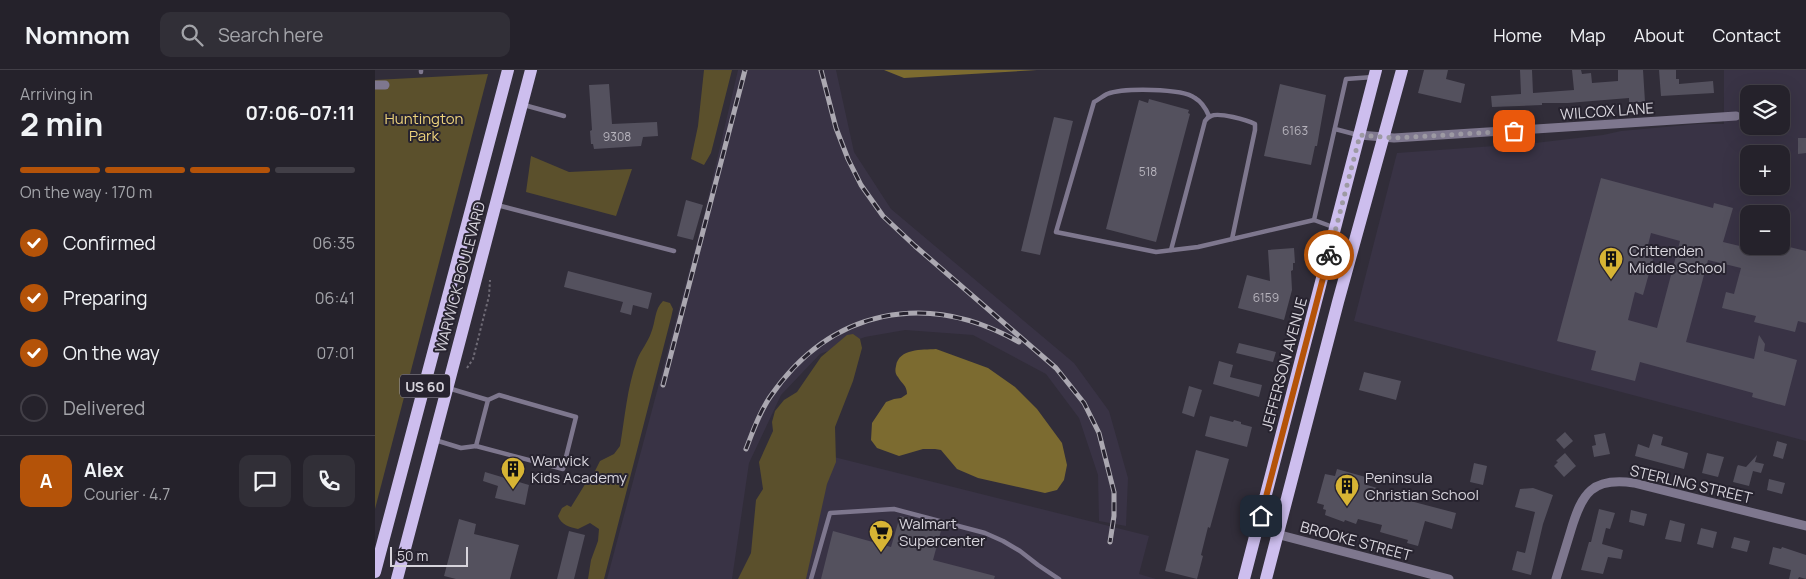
<!DOCTYPE html>
<meta charset="utf-8">
<style>
body{margin:0;font-family:Manrope,sans-serif;background:#312f37;color:#f1f3f6;height:100vh;display:flex;flex-direction:column;font-size:19px;white-space:nowrap}
*{box-sizing:border-box;margin:0}
p{font-size:16px;color:#a3a4a9}
.icon{flex:none;width:28px;height:28px;fill:none;stroke:currentColor;stroke-width:2;stroke-linecap:round;stroke-linejoin:round}
.map{position:relative;flex:1;overflow:hidden}
.panel{display:flex;flex-direction:column;background:#25222b;width:375px}
.panel>*{flex:none}
.tools{position:absolute;left:1365px;top:15px;display:grid;gap:10px}
.tools a{display:grid;place-items:center;width:50px;height:50px;border-radius:10px;background:#25222b;box-shadow:0 5px 20px #0002,0 0 0 1px #423f47;font-size:25px}
.scale{position:absolute;left:15px;bottom:12px;width:78px;box-sizing:border-box;padding-left:5px;border:2px solid #d7d4dc;border-top:0;font-size:14px;line-height:18px;white-space:nowrap;color:#d7d4dc;-webkit-text-stroke:4px #27232f;paint-order:stroke}
.pin{position:absolute;display:grid;place-items:center;width:42px;height:42px;color:#fff;margin:-21px;border-radius:10px;box-shadow:0 2px 8px #0006}
.courier{position:absolute;display:grid;place-items:center;width:50px;height:50px;margin:-25px;border:4px solid #b45309;border-radius:50%;background:#fff;color:#222;box-shadow:0 1px 6px #0007}
.summary em{font-style:normal;font-weight:700}
.summary div{display:flex;flex-direction:column-reverse}
.summary{display:flex;align-items:center;justify-content:space-between;height:85px;padding:0 20px}
h1{font-size:32px;font-weight:700;line-height:38px}
.bar{display:grid;grid-template-columns:repeat(4,1fr);gap:8px 5px;align-content:center;height:60px;padding:0 20px}
.bar i{height:6px;border-radius:4px;background:#423f47}
.bar .active{background:#b45309}
.bar p{grid-column:span 4}
.line{display:flex;align-items:center;gap:12px;padding:0 20px;border-top:1px solid #423f47}
.line div{flex:1}
.round{display:grid;place-items:center;flex:none;width:52px;height:52px;border-radius:10px;background:#312f37}
ol{padding:0 20px;list-style:none}
li{display:flex;align-items:center;gap:15px;height:55px}
li p{margin-inline-start:auto}
li .icon{padding:5px;border-radius:50%;background:#b45309;color:#fff;stroke-width:4}
li:last-child{color:#a3a4a9}
li i{width:28px;height:28px;border:2px solid #423f47;border-radius:50%}
header{display:flex;align-items:center;gap:30px;box-sizing:border-box;height:70px;padding:0 25px;background:#25222b;border-bottom:1px solid #423f47}
header strong{font-size:24px}
nav{display:flex;gap:28px;margin-inline-start:auto;font-size:18px}
.search{width:350px;height:45px;background:#312f37;display:flex;align-items:center;gap:12px;box-sizing:border-box;padding:0 18px;border-radius:10px;color:#a3a4a9;font-size:19px}
main{display:flex;flex:1;min-height:0}
.map>svg:first-child{display:block}
.built{fill:#393345;fill-rule:evenodd}
.green{fill:#5b502c}
.water{fill:#7c6b30}
.building{fill:#54515e;fill-rule:evenodd}
.lines{fill:none;stroke-linecap:round;stroke-linejoin:round}
.path{stroke:#6f6b76;stroke-width:2;stroke-dasharray:2.5 2.5;stroke-linecap:butt}
.service{stroke:#7e778e;stroke-width:4.5}
.minor{stroke:#7e778e;stroke-width:9}
.primary{stroke:#cdbeee;stroke-width:12}
.rail-casing{stroke:#aba8b1;stroke-width:5}
.rail{stroke:#27232f;stroke-width:3;stroke-dasharray:9;stroke-linecap:butt}
.done{stroke:#9d9aa3;stroke-width:5;stroke-dasharray:0 9}
.route{stroke:#b45309;stroke-width:6}
.labels{text-anchor:middle;dominant-baseline:central;stroke-width:4;stroke-linejoin:round;paint-order:stroke}
.number-label{font-size:12px;fill:#b6b3bc}
.shield{fill:#27232f;stroke:#a29fa8;stroke-width:1}
.shield-label{font-size:14px;font-weight:bold;fill:#d7d4dc}
.street-label{font-size:15px;fill:#d7d4dc;stroke:#27232f}
.park-label{font-size:15px;fill:#edd27b;stroke:#27232f}
.poi-label{font-size:15px;fill:#d7d4dc;stroke:#27232f;text-anchor:start}
</style>
<header>
<strong>Nomnom</strong>
<div class="search"><svg class="icon" aria-label="search" viewBox="0 0 24 24"><circle cx="10" cy="10" r="6"/><path d="M15 15l6 6"/></svg>Search here</div>
<nav><a>Home</a><a>Map</a><a>About</a><a>Contact</a></nav>
</header>
<main>
<section class="panel">
<div class="summary"><div><h1>2 min</h1><p>Arriving in</p></div><em>07:06–07:11</em></div>
<div class="bar"><i class="active"></i><i class="active"></i><i class="active"></i><i></i><p>On the way · 170 m</p></div>
<ol>
<li><svg class="icon" aria-label="check" viewBox="0 0 24 24"><path d="M5 12l5 5 9-10"/></svg>Confirmed<p>06:35</p></li>
<li><svg class="icon" aria-label="check" viewBox="0 0 24 24"><path d="M5 12l5 5 9-10"/></svg>Preparing<p>06:41</p></li>
<li><svg class="icon" aria-label="check" viewBox="0 0 24 24"><path d="M5 12l5 5 9-10"/></svg>On the way<p>07:01</p></li>
<li><i></i>Delivered</li>
</ol>
<div class="line" style="height:90px"><b class="round" style="background:#b45309;color:#fff">A</b><div><b>Alex</b><p>Courier · 4.7</p></div><a class="round"><svg class="icon" aria-label="chat" viewBox="0 0 24 24"><path d="M4 5h16v11H9l-5 4z"/></svg></a><a class="round"><svg class="icon" aria-label="phone" viewBox="0 0 24 24"><path d="M5 4h4l2 5-3 2q2 4 5 5l2-3 5 2v4C11 20 4 13 5 4z"/></svg></a></div>
</section>
<div class="map">
<svg width="1431" height="509" viewBox="0 0 1431 509">
<rect width="100%" height="100%" fill="#312d39"/>
<!-- built -->
<g class="built">
<polygon points="363,0 461,0 479,82 516,139 699,293 734,341 753,408 751,456 724,451 723,405 704,348 671,304 598,265 530,260 490,267 445,284 406,325 374,393 357,509 232,509 330,141"/>
<path d="M1349,0h82v371l-452,-120 43,-168 138,-10 68,-8 18,-4 77,-7h26zM1374,24h32v32h-32zM1374,84h32v32h-32zM1374,144h32v32h-32z"/>
<polygon points="459,387 774,466 764,504 781,509 426,509"/>
</g>
<!-- green -->
<g class="green">
<polygon points="329,0 357,0 336,83 329,95 316,89 323,56"/>
<polygon points="113,4 0,439 0,10"/>
<polygon points="156,86 194,102 257,99 241,146 151,122"/>
<path d="M288,231l7,2 3,6 -2,9 -67,261h-16l3,-19 7,-19 1,-12 -9,-6 -12,6c-8,-2 -17,-4 -20,-13l4,-8 5,-3 4,2 16,-26 5,-4 8,-16 14,-7 6,-8c5,-29 7,-58 17,-86 4,-10 11,-18 14,-27 5,-12 3,-23 12,-32z"/>
<polygon points="478,264 485,269 487,278 478,311 460,357 461,392 452,414 431,509 363,509 376,483 381,430 388,419 384,392 398,361 397,352 400,341 409,330 422,322 446,287 472,265"/>
</g>
<!-- water -->
<g class="water">
<polygon points="509,0 662,0 529,8"/>
<path d="M561,279l52,19 27,19 22,22 25,34 5,22 -3,15 -7,10 -12,3 -67,-15 -21,-9 -16,-19 -6,-1h-12l-24,7 -22,-8 -6,-8 1,-17 14,-21 8,-3 7,-1 6,-4c0,-9 -6,-11 -9,-17 -3,-3 -3,-7 -2,-11 3,-18 26,-16 40,-17z"/>
</g>
<!-- building -->
<g class="building">
<polygon points="1049,0 1073,0 1071,9 1090,14 1086,33 1043,23"/>
<polygon points="1145,0 1157,0 1158,23 1199,20 1197,0 1206,0 1207,4 1216,3 1217,13 1243,11 1243,0 1268,0 1270,32 1254,32 1254,28 1193,33 1167,33 1167,35 1117,37 1116,26 1146,24"/>
<polygon points="1284,0 1301,0 1301,9 1304,9 1304,14 1338,11 1339,23 1286,26"/>
<polygon points="234,14 237,54 282,52 283,66 268,67 266,76 219,79 218,74 216,74 215,61 217,60 214,15"/>
<polygon points="905,14 951,25 942,76 940,76 936,95 889,86"/>
<polygon points="774,29 814,40 813,43 815,44 781,172 731,159 764,30 773,33"/>
<polygon points="679,47 698,51 665,185 646,181"/>
<polygon points="1423,68 1431,68 1431,83 1423,84"/>
<path d="M1226,108l112,30 1,-5 19,5 -10,34 21,5 37,-1v-1l25,6v72l-8,-2 -3,11 -41,-10 2,-6 -34,-8 4,-16 8,2 7,-26 -33,-8 -22,82 68,17 5,-24 6,9 -1,7 33,9 -12,46 -33,-9 1,-4 -113,-31 -5,19 -44,-11 5,-19 -39,-10zM1276,163l29,8 -23,87 -29,-8 7,-28 8,3 10,-36 -8,-2z"/>
<polygon points="311,130 328,135 318,170 302,166"/>
<polygon points="919,178 920,193 918,193 918,200 916,201 917,220 909,250 863,238 872,205 895,211 893,180"/>
<polygon points="193,201 277,223 273,239 258,235 256,245 245,242 248,232 189,217"/>
<polygon points="864,273 901,282 898,292 861,283"/>
<polygon points="844,291 858,295 855,307 887,315 884,327 838,314"/>
<polygon points="989,302 1026,311 1021,330 984,320"/>
<polygon points="814,316 827,320 819,347 807,343"/>
<polygon points="835,346 858,352 859,350 866,352 866,354 877,357 872,377 830,366"/>
<polygon points="1190,362 1198,371 1189,379 1181,370"/>
<polygon points="1230,363 1235,384 1219,387 1217,376 1221,375 1219,365"/>
<polygon points="1278,364 1288,367 1286,375 1313,383 1309,399 1260,386 1263,374 1274,378"/>
<polygon points="1402,371 1412,374 1408,389 1398,386"/>
<polygon points="821,380 854,389 835,458 833,457 826,485 828,486 822,509 790,501"/>
<polygon points="1190,383 1201,396 1189,407 1179,396 1183,392 1181,391"/>
<polygon points="1332,383 1349,387 1343,407 1327,403"/>
<polygon points="1382,385 1380,392 1389,394 1386,403 1378,401 1374,416 1358,412 1362,397 1363,395 1371,397"/>
<polygon points="1099,393 1112,396 1108,415 1095,412"/>
<polygon points="962,399 994,408 992,415 1002,418 1001,422 1081,443 1077,459 1050,451 1043,476 1032,473 1033,470 1005,462 1007,455 983,449 981,454 970,450 969,452 950,445 951,440 948,439 949,435 942,433 950,404 960,406"/>
<polygon points="110,402 154,415 150,435 120,428 123,416 108,411"/>
<polygon points="1394,409 1410,413 1407,424 1392,420"/>
<polygon points="1158,418 1178,425 1168,454 1156,505 1137,500 1142,481 1150,483 1160,442 1140,437 1145,419"/>
<polygon points="1224,439 1240,443 1235,459 1231,458 1227,474 1248,480 1246,489 1233,487 1228,504 1206,500 1214,472 1216,472"/>
<polygon points="1256,440 1272,444 1269,456 1254,452"/>
<polygon points="525,446 567,457 558,490 620,506 619,509 446,509 458,461 516,477"/>
<polygon points="84,449 101,454 99,464 144,475 135,509 81,509 69,506"/>
<polygon points="1295,450 1310,454 1306,472 1290,469"/>
<polygon points="1326,458 1342,462 1338,478 1322,474"/>
<polygon points="194,461 210,465 199,509 182,509"/>
<polygon points="1359,467 1375,471 1372,482 1356,478"/>
<polygon points="1398,477 1406,479 1407,477 1431,485 1431,509 1424,507 1423,509 1414,509 1416,500 1394,494"/>
</g>
<g class="lines">
<!-- path -->
<polyline class="path" points="92,298 98,289 114,226 115,210"/>
<!-- service -->
<g class="service">
<polyline points="46,0 46,2"/>
<polyline points="149,35 189,46"/>
<path d="M834,46c-3,-7 -7,-14 -14,-18 -13,-10 -72,-10 -88,-4 -4,2 -9,6 -13,8l-38,130 100,20 42,-5 116,-27"/>
<polyline points="960,59 983,65"/>
<polyline points="122,135 299,181"/>
<polyline points="958,157 939,150 971,9 998,7"/>
<path d="M796,180l34,-129c2,-3 3,-4 6,-5 8,-4 36,4 44,8v6l-23,109"/>
<polyline points="73,318 113,330 101,376"/>
<polyline points="60,370 86,378 101,376 188,399 201,347 124,325 113,330"/>
<polyline points="436,509 455,443 519,439 610,463 628,471 645,481 663,495 684,509"/>
</g>
<!-- minor -->
<g class="minor">
<polyline points="0,15 10,15"/>
<polyline points="985,65 1019,68 1361,46"/>
<polyline points="882,459 1074,509"/>
<path d="M1181,509c5,-16 10,-33 15,-49 11,-37 21,-53 63,-47l172,43"/>
</g>
<!-- primary -->
<g class="primary">
<polyline points="0,502 133,0"/>
<polyline points="22,509 156,0"/>
<polyline points="869,509 1001,0"/>
<polyline points="891,509 963,232 1027,0"/>
</g>
<defs>
<g id="rail">
<polyline points="446,0 461,58 473,89 486,115 508,146 540,176 681,298 709,333 724,363 739,422 739,446 735,472"/>
<polyline points="288,315 370,0"/>
<path d="M371,379c7,-18 13,-36 24,-52 61,-89 157,-107 249,-55"/>
</g>
</defs>
<!-- rail casing -->
<use href="#rail" class="rail-casing"/>
<!-- rail -->
<use href="#rail" class="rail"/>
</g>
<g class="lines">
<!-- done -->
<polyline class="done" points="954,185 985,65 1019,68 1139,61"/>
<!-- route -->
<polyline class="route" points="886,446 954,185"/>
</g>
<!-- icons -->
<defs>
<symbol id="building-pin" viewBox="-11 -11 22 30"><path d="M0 17L-7.5 6A9.5 9.5 0 1 1 7.5 6Z" fill="#d7b434" stroke="#27232f"/><path d="M-4-6H4V6H1V3H-1V6H-4ZM-2.5-4.3h1.7v1.8h-1.7ZM.8-4.3h1.7v1.8H.8ZM-2.5-1h1.7V.8h-1.7ZM.8-1h1.7V.8H.8Z" fill="#111"/></symbol>
<symbol id="supermarket-pin" viewBox="-11 -11 22 30"><path d="M0 17L-7.5 6A9.5 9.5 0 1 1 7.5 6Z" fill="#d7b434" stroke="#27232f"/><path d="M-6-5.5h2.5l.6 2H6L4.5 2H-2.5L-4.4-4H-6ZM-1.5 3.2a1.3 1.3 0 1 0 .1 0ZM3 3.2a1.3 1.3 0 1 0 .1 0Z" fill="#111"/></symbol>
</defs>
<g fill-rule="evenodd">
<use href="#building-pin" x="1222" y="175" width="28" height="38"/>
<use href="#building-pin" x="124" y="385" width="28" height="38"/>
<use href="#building-pin" x="958" y="402" width="28" height="38"/>
<use href="#supermarket-pin" x="492" y="448" width="28" height="38"/>
</g>
<g class="labels">
<!-- number labels -->
<g class="number-label">
<text x="920" y="60">6163</text>
<text x="242" y="66">9308</text>
<text x="773" y="101">518</text>
<text x="891" y="227">6159</text>
</g>
<!-- shield labels -->
<rect class="shield" x="25" y="304.5" width="50" height="23" rx="4"/>
<g class="shield-label">
<text x="50" y="316">US 60</text>
</g>
<!-- street labels -->
<g class="street-label">
<text transform="translate(1232 41) rotate(-4)">WILCOX LANE</text>
<text transform="translate(85 207) rotate(-75)">WARWICK BOULEVARD</text>
<text transform="translate(909 294) rotate(-75)">JEFFERSON AVENUE</text>
<text transform="translate(1316 414) rotate(13)">STERLING STREET</text>
<text transform="translate(981 471) rotate(15)">BROOKE STREET</text>
</g>
<!-- park labels -->
<g class="park-label">
<text x="49" y="48">Huntington<tspan x="49" dy="17">Park</tspan></text>
</g>
<!-- poi labels -->
<g class="poi-label">
<text x="1254" y="180">Crittenden<tspan x="1254" dy="17">Middle School</tspan></text>
<text x="156" y="390">Warwick<tspan x="156" dy="17">Kids Academy</tspan></text>
<text x="990" y="407">Peninsula<tspan x="990" dy="17">Christian School</tspan></text>
<text x="524" y="453">Walmart<tspan x="524" dy="17">Supercenter</tspan></text>
</g>
</g>
</svg>
<div class="tools">
<a><svg class="icon" aria-label="layers" viewBox="0 0 24 24"><path d="M12 4l9 5-9 5-9-5zM3 14l9 5 9-5"/></svg></a>
<a>+</a>
<a>−</a>
</div>
<div class="scale">50 m</div>
<div class="pin" style="left:1139px;top:61px;background:#ea580c"><svg class="icon" aria-label="bag" viewBox="0 0 24 24"><path d="M5 8h14l-1 12H6zM9 8a3 3 0 0 1 6 0"/></svg></div>
<div class="pin" style="left:886px;top:446px;background:#1f2937"><svg class="icon" aria-label="home" viewBox="0 0 24 24"><path d="M3 11l9-7 9 7M6 9v11h12V9"/></svg></div>
<div class="courier" style="left:954px;top:185px"><svg class="icon" aria-label="bike" viewBox="0 0 24 24"><circle cx="6" cy="16" r="4"/><circle cx="18" cy="16" r="4"/><path d="M6 16l4-8h5l3 8M10 8l3 8H6M13 5h3"/></svg></div>
</div>
</main>
